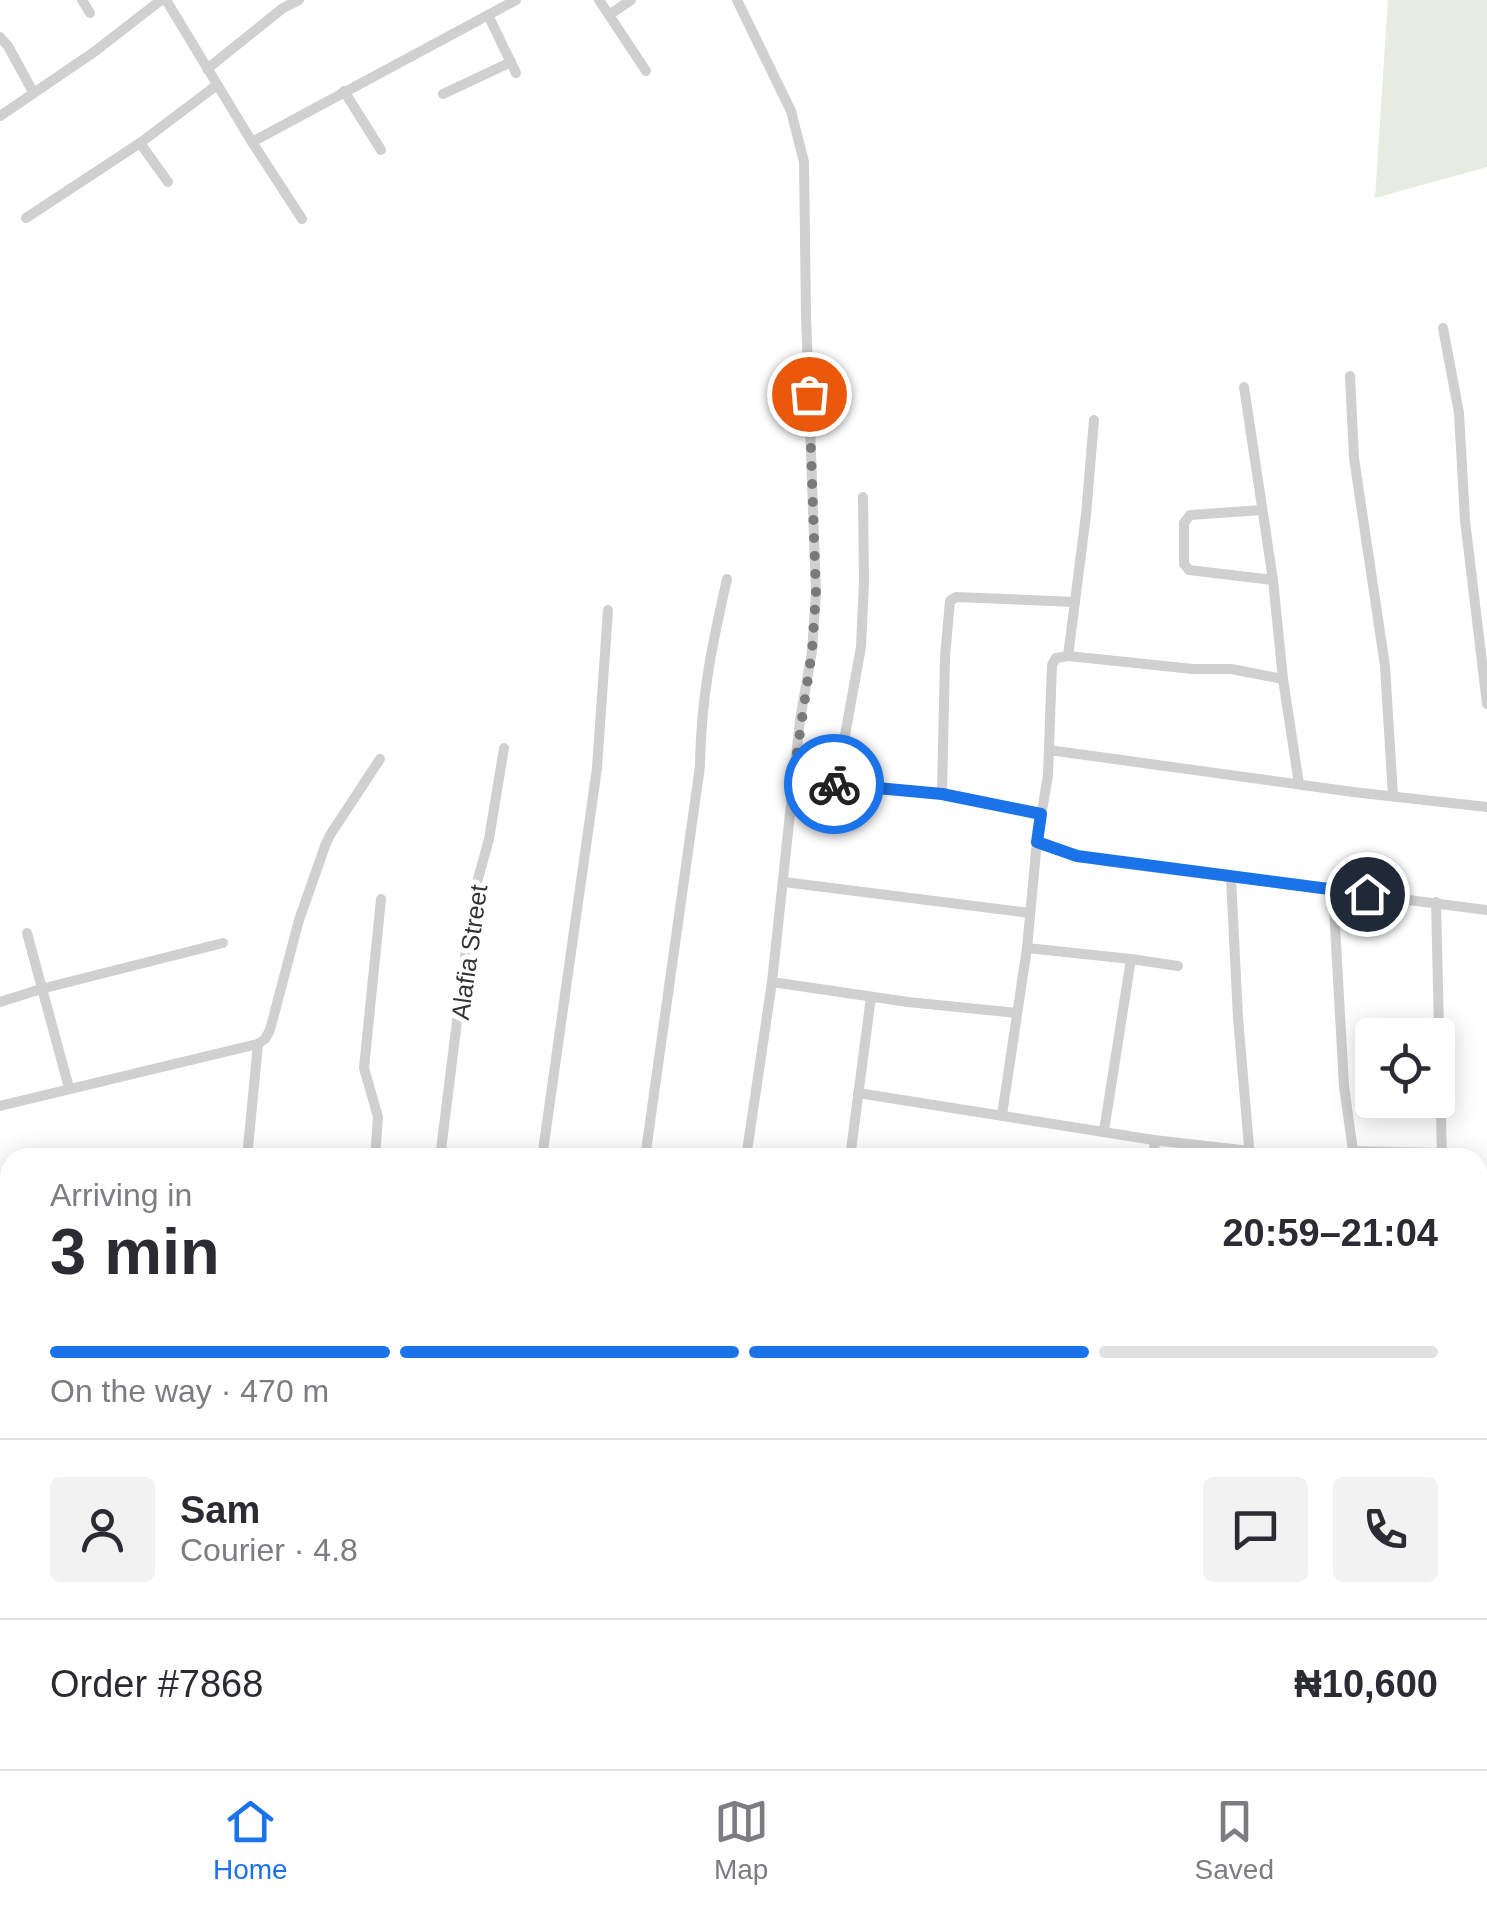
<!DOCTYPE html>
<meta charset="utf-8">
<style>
body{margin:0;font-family:Arial,sans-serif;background:#f2f2f3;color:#2b2b33;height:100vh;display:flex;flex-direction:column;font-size:38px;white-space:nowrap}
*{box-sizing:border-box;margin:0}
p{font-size:32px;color:#7c7c81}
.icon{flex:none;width:55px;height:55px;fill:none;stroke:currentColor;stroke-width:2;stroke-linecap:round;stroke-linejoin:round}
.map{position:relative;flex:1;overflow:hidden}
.sheet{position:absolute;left:0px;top:1148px;width:1488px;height:622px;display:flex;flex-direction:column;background:#fff;border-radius:30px 30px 0 0;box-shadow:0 5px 25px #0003}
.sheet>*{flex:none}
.tools{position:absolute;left:1355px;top:1018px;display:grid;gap:20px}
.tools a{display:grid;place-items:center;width:100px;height:100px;border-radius:10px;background:#fff;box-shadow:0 5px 25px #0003;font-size:50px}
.pin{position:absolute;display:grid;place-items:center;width:85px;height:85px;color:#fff;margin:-42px;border:5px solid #fff;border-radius:50%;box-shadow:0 2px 10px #0007}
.courier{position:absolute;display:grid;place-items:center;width:100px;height:100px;margin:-50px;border:8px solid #1a73e8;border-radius:50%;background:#fff;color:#222;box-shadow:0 2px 12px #0007}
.head em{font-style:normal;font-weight:800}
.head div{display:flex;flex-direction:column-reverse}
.head{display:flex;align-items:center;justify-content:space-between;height:170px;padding:0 50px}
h1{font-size:65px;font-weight:800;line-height:75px}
.bar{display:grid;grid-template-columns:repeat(4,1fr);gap:15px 10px;align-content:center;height:120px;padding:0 50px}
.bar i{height:12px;border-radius:8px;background:#e1e1e2}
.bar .on{background:#1a73e8}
.bar p{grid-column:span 4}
.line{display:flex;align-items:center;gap:25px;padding:0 50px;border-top:2px solid #e1e1e2}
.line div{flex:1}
.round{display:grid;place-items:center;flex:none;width:105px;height:105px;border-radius:10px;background:#f2f2f3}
.tab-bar{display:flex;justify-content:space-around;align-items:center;height:140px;border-top:2px solid #e1e1e2;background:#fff;font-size:28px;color:#7c7c81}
.tab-bar a{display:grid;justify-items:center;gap:5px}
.tab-bar .on{color:#1a73e8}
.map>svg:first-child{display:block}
.green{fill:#e6ecdf}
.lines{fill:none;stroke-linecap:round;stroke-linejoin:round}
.minor{stroke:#d0d0d0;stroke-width:10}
.done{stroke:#7a7a7a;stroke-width:10;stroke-dasharray:0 18}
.route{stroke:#1a73e8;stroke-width:12}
.labels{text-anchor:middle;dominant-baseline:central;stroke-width:10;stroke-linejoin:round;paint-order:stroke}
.street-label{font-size:25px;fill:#333;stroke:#fff}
</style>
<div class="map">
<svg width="1487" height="1769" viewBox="0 0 1487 1769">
<rect width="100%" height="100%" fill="#fff"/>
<!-- green -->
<polygon class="green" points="1388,0 1487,0 1487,167 1375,198"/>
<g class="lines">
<!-- minor -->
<g class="minor">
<polyline points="82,0 90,13"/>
<polyline points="166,0 252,142 516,0"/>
<polyline points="599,0 609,15 631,0"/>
<polyline points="737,0 791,111 804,162 806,315 816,593 812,651 800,720 772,982 746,1158"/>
<polyline points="488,15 516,73"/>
<polyline points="609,15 646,71"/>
<polyline points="0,37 8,46 33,92"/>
<polyline points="207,69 283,8 299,0"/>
<polyline points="344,91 381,150"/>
<polyline points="443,94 511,62"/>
<polyline points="0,116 94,52 161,0"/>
<polyline points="252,142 302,219"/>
<polyline points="140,143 168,182"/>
<polyline points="26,218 140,143 217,85"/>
<polyline points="1443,328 1459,413 1465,520 1487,704"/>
<polyline points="1350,376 1354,458 1385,666 1393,796"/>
<polyline points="1244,387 1273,580 1283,679 1299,784"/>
<polyline points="1262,510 1190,515 1184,523 1184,564 1189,570 1273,580"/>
<polyline points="1068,656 1086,515 1094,420"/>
<polyline points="1049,750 1353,792 1487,807"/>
<polyline points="793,779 942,794 1041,814"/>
<polyline points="842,785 845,735 861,647 864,581 863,497"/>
<polyline points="942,794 945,657 950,601 956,597 1075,602"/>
<polyline points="1037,841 1077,856 1111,862 1487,910"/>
<polyline points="1231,878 1238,1018 1250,1158"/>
<polyline points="784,882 1030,913"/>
<polyline points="1333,890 1344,1086 1354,1158"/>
<polyline points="1436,902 1442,1158"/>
<polyline points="27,933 69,1088"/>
<polyline points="1027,948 1131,959 1104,1131"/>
<polyline points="1131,959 1178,966"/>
<polyline points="772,982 908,1002 1017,1013"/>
<polyline points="0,1002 41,989 223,943"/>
<polyline points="858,1093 1154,1140 1250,1151"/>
<polyline points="0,1106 258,1044 265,1039 270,1030 299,920 325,846 330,835 380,759"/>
<polyline points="1002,1115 1027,948 1037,841 1048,775 1052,665 1056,658 1068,656 1193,669 1231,669 1283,679"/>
<polyline points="1154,1140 1155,1158"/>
<polyline points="1352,1151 1441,1153"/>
<polyline points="222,1158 237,1158"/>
<polyline points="247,1158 258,1044"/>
<polyline points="375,1158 378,1117 364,1068 381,899"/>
<polyline points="440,1158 468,933 476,886 489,839 504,748"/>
<polyline points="542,1158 597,768 608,610"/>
<path d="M645,1158l55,-392c1,-69 12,-121 27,-187"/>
<polyline points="850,1158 871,997"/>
<polyline points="0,1213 10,1211"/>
<polyline points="1478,1229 1487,1245"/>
<polyline points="0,1317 10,1315"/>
<polyline points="0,1401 10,1440"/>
<polyline points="1478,1418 1487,1419"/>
<polyline points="1478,1516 1487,1518"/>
<polyline points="1478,1621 1487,1622"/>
<polyline points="1478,1724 1487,1727"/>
<polyline points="93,1760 95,1769"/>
<polyline points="195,1760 197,1769"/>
<polyline points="296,1760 298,1769"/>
<polyline points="389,1760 393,1769"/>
<polyline points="945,1760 957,1769"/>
<polyline points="1117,1760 1130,1769"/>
<polyline points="500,1769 507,1760"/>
<polyline points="630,1769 637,1760"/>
<polyline points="760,1769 767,1760"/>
<polyline points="891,1769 899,1760"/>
<polyline points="1220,1769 1224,1760"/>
<polyline points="1330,1769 1333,1760"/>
</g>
</g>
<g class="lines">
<!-- done -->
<polyline class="done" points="809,394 816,593 812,651 793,780 834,784"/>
<!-- route -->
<polyline class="route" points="834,784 942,794 1041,814 1037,842 1077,856 1367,894"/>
</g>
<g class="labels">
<!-- street labels -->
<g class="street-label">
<text transform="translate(469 952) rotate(-82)">Alafia Street</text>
</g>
</g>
</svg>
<div class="tools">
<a><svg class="icon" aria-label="locate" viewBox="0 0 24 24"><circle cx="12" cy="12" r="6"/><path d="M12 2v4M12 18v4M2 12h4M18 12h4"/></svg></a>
</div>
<div class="pin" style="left:809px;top:394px;background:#ea580c"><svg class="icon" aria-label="bag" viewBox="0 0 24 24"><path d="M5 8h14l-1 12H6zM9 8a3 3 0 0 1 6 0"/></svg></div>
<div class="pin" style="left:1367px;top:894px;background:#1f2937"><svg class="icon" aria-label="home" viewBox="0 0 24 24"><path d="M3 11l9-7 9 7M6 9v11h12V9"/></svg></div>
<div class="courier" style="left:834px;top:784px"><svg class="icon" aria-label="bike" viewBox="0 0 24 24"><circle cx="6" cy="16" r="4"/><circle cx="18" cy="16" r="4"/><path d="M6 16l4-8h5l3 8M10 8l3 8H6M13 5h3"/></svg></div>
<section class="sheet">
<div class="head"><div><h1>3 min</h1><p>Arriving in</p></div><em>20:59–21:04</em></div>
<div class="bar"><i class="on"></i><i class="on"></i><i class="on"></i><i></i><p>On the way · 470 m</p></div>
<div class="line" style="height:180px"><a class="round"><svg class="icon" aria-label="person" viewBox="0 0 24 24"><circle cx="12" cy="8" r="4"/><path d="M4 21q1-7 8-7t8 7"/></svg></a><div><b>Sam</b><p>Courier · 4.8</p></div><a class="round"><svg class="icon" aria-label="chat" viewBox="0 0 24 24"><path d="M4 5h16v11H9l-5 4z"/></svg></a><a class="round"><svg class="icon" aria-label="phone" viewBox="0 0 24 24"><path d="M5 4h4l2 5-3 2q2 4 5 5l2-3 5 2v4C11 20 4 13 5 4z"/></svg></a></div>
<div class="line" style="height:130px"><div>Order #7868</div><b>₦10,600</b></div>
</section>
</div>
<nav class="tab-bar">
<a class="on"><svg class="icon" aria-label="home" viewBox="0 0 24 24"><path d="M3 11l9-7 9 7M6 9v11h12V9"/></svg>Home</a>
<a><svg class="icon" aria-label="map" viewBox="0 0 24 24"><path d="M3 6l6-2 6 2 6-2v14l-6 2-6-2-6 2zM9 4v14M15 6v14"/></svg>Map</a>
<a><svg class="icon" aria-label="saved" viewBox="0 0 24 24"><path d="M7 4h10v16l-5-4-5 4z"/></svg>Saved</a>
</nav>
